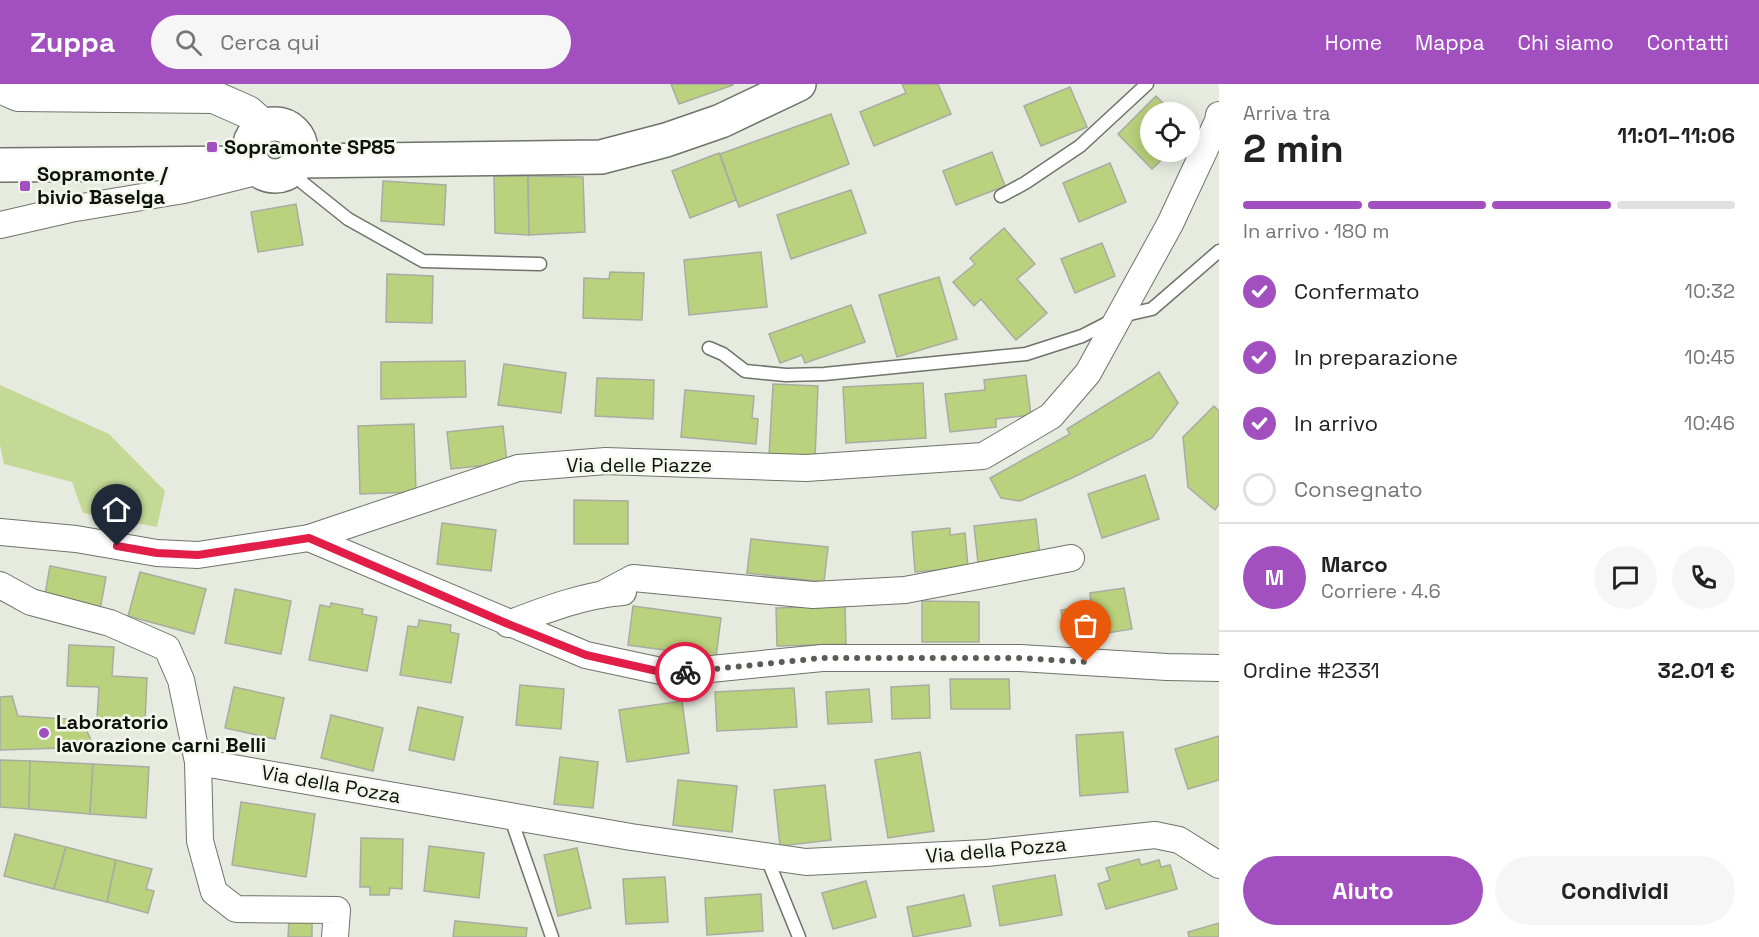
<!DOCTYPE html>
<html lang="it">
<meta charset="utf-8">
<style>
body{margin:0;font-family:"Space Grotesk",sans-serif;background:#f6f6f6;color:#222;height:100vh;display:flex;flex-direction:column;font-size:22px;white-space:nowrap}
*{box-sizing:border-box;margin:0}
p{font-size:20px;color:#767676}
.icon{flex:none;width:33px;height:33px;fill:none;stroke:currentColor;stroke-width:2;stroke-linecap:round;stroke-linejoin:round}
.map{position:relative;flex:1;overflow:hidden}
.sheet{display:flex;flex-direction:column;background:#fff;width:540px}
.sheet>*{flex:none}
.tools{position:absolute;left:1140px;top:18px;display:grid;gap:12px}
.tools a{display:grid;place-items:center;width:60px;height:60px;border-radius:50%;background:#fff;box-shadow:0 3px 15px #0003;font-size:30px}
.pin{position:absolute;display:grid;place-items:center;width:51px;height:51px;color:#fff;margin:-62px -26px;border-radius:50% 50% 50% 0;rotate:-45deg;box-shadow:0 0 6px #0007}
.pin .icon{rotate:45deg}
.courier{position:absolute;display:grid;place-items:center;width:60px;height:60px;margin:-30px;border:4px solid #e11d48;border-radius:50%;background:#fff;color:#222;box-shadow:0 2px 8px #0007}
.headline em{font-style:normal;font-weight:700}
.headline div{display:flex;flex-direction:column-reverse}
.headline{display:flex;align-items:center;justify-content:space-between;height:102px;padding:0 24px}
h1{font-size:39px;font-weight:700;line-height:45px}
.bar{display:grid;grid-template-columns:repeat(4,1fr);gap:9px 6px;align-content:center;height:72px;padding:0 24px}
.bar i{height:8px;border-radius:4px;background:#e0e0e0}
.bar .current{background:#a250c0}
.bar p{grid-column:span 4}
.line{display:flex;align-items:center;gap:15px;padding:0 24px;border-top:2px solid #e0e0e0}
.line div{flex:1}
.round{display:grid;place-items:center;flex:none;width:63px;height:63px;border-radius:32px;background:#f6f6f6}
ol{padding:0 24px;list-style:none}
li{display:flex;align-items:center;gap:18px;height:66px}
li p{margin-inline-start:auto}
li .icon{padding:6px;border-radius:50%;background:#a250c0;color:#fff;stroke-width:4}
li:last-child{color:#767676}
li i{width:33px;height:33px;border:3px solid #e0e0e0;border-radius:50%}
.action{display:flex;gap:12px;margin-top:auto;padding:12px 24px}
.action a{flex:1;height:69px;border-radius:36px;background:#a250c0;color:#fff;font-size:24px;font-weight:700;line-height:69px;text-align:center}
.action a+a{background:#f6f6f6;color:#222}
header{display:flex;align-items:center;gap:36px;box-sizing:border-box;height:84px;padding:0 30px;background:#a250c0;color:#fff}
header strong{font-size:28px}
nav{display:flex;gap:33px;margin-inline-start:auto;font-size:21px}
.search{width:420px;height:54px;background:#f6f6f6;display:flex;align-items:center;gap:15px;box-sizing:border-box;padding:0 21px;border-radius:33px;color:#767676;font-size:22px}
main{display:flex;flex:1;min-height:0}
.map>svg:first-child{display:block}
.green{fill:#c5d997}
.building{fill:#bad27d;stroke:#a8aca1;stroke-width:1.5}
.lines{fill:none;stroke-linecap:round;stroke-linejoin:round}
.service-casing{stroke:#6f7369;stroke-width:15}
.minor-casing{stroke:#6f7369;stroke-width:28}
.tertiary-casing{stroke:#6f7369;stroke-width:34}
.secondary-casing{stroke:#6f7369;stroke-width:36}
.service{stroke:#fff;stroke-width:12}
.minor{stroke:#fff;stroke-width:26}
.tertiary{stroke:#fff;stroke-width:32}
.secondary{stroke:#fff;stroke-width:33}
.done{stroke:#5a5d56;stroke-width:6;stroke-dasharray:0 10.8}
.route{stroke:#e11d48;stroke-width:8}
.poi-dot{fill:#a250c0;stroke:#f4f8ec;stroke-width:2}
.labels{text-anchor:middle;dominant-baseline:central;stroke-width:5;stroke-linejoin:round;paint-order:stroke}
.poi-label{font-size:20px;font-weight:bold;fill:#0f110d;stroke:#f4f8ec;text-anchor:start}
.street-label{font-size:20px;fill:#0f110d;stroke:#f4f8ec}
</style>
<header>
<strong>Zuppa</strong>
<div class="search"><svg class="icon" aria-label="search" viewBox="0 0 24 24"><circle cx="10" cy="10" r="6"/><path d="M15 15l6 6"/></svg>Cerca qui</div>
<nav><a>Home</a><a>Mappa</a><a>Chi siamo</a><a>Contatti</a></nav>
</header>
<main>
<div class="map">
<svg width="1219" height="853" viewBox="0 0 1219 853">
<rect width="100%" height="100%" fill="#e6eadf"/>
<!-- green -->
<polygon class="green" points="0,301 109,350 165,407 157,443 83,429 72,398 4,380 0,361"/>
<!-- building -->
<g class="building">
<polygon points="671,0 733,0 733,1 679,20"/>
<polygon points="902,0 938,0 951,30 874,62 860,28 906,9"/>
<polygon points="1070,3 1087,43 1041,62 1024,22"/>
<polygon points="1156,12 1172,28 1150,28 1150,68 1170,68 1152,85 1118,50"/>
<polygon points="831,30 849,80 739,123 720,70"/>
<polygon points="992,68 1005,102 956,121 943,87"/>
<polygon points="719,69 736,116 690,134 672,87"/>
<polygon points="1110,79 1126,118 1079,138 1063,99"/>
<polygon points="494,92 528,92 529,151 495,149"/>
<polygon points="528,92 583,93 585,148 529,151"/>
<polygon points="383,97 446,101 444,141 381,137"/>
<polygon points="851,106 866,149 791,175 777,131"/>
<polygon points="296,120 303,161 258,168 251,128"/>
<polygon points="1004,144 1035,180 1017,195 1047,229 1016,256 981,215 974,222 953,198 975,180 970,174"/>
<polygon points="1102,159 1115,192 1075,209 1061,175"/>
<polygon points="761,168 767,223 689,231 684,176"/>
<polygon points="610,188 644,189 642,236 583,234 584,194 609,195"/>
<polygon points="387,190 433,192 432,239 386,238"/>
<polygon points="939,193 957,255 897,273 879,211"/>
<polygon points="851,221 865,258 805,279 802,271 780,279 769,250"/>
<polygon points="465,277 466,313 381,315 381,278"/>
<polygon points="504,280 566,289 561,329 498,321"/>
<polygon points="1159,288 1178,319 1152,354 1074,393 1020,417 1001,414 990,394 1070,350 1067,345"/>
<polygon points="1026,291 1031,331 996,335 996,343 950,348 945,310 985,306 984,296"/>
<polygon points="597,294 654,296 653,335 595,332"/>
<polygon points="923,299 926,354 846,359 843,303"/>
<polygon points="773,300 818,302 815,375 769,372"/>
<polygon points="685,306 754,312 752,334 758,335 756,360 681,353"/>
<polygon points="1214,322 1219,327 1219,420 1215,426 1188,403 1183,353"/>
<polygon points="414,340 416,408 360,410 358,342"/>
<polygon points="503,342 507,379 451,385 447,348"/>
<polygon points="1145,391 1159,435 1102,454 1088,410"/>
<polygon points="574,416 628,417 628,460 574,460"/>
<polygon points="1036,435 1040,472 978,479 974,442"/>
<polygon points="442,439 496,446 491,487 437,480"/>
<polygon points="950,444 950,451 965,449 968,483 915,488 912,448"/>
<polygon points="751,455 828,463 824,498 747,489"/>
<polygon points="50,482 106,493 100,526 44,516"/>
<polygon points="140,488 206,505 194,550 128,532"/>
<polygon points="1124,504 1132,545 1066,556 1061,526 1091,521 1090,509"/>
<polygon points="235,505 291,517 281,570 225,559"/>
<polygon points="922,517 979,518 979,558 922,558"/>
<polygon points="331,519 363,525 362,530 377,533 367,587 309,576 320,521 330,523"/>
<polygon points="633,522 721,534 716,573 628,561"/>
<polygon points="845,522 846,560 777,562 776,524"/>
<polygon points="419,536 451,541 450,548 459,550 451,599 400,591 408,542 418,543"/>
<polygon points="69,561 114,563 112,592 147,594 145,637 97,635 99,603 67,602"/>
<polygon points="950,595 1009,595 1010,625 951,625"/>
<polygon points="520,601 564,605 561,645 516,641"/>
<polygon points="929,601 930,634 892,635 891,603"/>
<polygon points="234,603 284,614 275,655 225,644"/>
<polygon points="794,604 797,643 717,647 715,608"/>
<polygon points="869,605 872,638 828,640 826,608"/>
<polygon points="12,612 18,632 82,636 94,663 0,666 0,613"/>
<polygon points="682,617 689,669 627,678 619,626"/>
<polygon points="418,623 463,633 454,676 409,666"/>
<polygon points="331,631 383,644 373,687 321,674"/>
<polygon points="1123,648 1128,708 1080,712 1076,651"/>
<polygon points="1219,652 1219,696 1188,705 1175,665"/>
<polygon points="920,668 934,747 888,754 875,676"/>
<polygon points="560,673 598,678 593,724 554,720"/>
<polygon points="0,676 30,677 29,725 0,723"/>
<polygon points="30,677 93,680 90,730 29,725"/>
<polygon points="93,680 149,683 146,734 90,730"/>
<polygon points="678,696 737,702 732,748 673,741"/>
<polygon points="825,701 831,756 780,762 774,706"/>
<polygon points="241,718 315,730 306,793 232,781"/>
<polygon points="15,750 66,763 54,805 4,792"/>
<polygon points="361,754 403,755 402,805 390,804 389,811 370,811 370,803 360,803"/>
<polygon points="429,762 484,769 479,814 424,807"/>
<polygon points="66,763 116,776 107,818 54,805"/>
<polygon points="577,764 591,824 558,832 544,771"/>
<polygon points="1139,775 1141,781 1159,776 1161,783 1170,781 1177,805 1106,825 1098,800 1110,796 1106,784"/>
<polygon points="116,776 152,785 146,805 154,807 148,829 107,818"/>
<polygon points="1055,791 1062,831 1000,842 993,802"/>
<polygon points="665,793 668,838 626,840 623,795"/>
<polygon points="866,797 876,833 833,845 822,809"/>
<polygon points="761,810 763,847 707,851 705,814"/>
<polygon points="964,811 971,842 913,853 907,823"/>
<polygon points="289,835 312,836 312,853 288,853"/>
<polygon points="455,837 527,844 526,853 453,853"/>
<polygon points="1219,839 1219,853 1189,853 1188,848"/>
</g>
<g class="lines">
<defs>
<g id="service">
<polyline points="293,85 303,99 348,135 423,177 540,180"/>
<polyline points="1001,112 1025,99 1080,62 1147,0"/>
<polyline points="709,264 723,270 745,287 786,291 824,290 1026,270 1082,252 1121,232 1152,225 1219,167"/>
<polyline points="510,732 552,853"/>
<polyline points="766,772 799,853"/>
</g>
<g id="minor">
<polyline points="0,141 70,125 184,106 252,89"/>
<polyline points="0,448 76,455 157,469 198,471 309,454 518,384 606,377 806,384 983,372 1051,332 1088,289 1170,140 1218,37 1219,31"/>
<polyline points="309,454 586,571 670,589 822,574 1020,574 1167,583 1219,584"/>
<polyline points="0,501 31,518 110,539 167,564 181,596 198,678 631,753 806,778 986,769 1155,751 1179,756 1219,781"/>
<polyline points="605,509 633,494 813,511 905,506 1071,474"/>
<path d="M508,540c37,-14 75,-29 115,-32"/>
<polyline points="198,678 200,757 214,808 236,825 337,826 335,853"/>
</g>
<polyline id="tertiary" points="0,3 18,11 214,13 248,28 264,42"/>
<g id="secondary">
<circle cx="275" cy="66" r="26"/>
<polyline points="299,77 601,73 666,56 721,37 799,0"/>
<polyline points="0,81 253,79"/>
</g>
</defs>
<!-- service casing -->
<use href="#service" class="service-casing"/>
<!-- minor casing -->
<use href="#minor" class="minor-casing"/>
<!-- tertiary casing -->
<use href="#tertiary" class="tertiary-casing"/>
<!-- secondary casing -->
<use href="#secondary" class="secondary-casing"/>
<!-- service -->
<use href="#service" class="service"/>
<!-- minor -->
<use href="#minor" class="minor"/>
<!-- tertiary -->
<use href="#tertiary" class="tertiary"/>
<!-- secondary -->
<use href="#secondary" class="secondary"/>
</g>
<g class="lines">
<!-- done -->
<polyline class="done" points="685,588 822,574 1020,574 1086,578"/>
<!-- route -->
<polyline class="route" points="117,462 157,469 198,471 309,454 508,540 586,571 670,590 685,588"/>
</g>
<!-- markers -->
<g class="poi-dot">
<rect x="206" y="57" width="12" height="12" rx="3"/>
<rect x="19" y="96" width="12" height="12" rx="3"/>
<circle cx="44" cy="649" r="6"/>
</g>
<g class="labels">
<!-- poi labels -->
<g class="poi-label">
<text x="224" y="63">Sopramonte SP85</text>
<text x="37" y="90">Sopramonte /<tspan x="37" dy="23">bivio Baselga</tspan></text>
<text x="56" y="638">Laboratorio<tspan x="56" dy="23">lavorazione carni Belli</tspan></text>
</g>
<!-- street labels -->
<g class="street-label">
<text x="639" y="381">Via delle Piazze</text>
<text transform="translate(331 700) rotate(10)">Via della Pozza</text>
<text transform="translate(996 766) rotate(-5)">Via della Pozza</text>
</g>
</g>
</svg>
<div class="tools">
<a><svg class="icon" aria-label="locate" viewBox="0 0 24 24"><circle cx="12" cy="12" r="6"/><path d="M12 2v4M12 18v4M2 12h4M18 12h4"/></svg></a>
</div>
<div class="pin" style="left:1086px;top:578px;background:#ea580c"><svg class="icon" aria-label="bag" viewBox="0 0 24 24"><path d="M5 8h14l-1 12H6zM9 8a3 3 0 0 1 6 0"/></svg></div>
<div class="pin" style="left:117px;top:462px;background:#1f2937"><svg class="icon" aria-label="home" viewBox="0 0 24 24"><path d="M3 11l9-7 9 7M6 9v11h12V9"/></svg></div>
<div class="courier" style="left:685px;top:588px"><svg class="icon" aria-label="bike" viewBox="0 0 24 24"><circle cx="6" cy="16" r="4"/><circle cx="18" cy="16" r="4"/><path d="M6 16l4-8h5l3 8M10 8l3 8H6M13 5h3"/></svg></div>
</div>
<section class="sheet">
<div class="headline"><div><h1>2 min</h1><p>Arriva tra</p></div><em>11:01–11:06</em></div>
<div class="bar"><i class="current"></i><i class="current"></i><i class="current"></i><i></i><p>In arrivo · 180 m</p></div>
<ol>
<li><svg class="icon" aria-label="check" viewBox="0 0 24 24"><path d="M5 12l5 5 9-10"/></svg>Confermato<p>10:32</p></li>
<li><svg class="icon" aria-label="check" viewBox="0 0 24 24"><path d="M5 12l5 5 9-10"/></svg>In preparazione<p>10:45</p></li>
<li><svg class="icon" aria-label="check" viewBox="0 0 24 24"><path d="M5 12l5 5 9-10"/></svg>In arrivo<p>10:46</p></li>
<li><i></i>Consegnato</li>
</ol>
<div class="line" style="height:108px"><b class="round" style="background:#a250c0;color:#fff">M</b><div><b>Marco</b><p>Corriere · 4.6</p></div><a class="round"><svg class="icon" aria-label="chat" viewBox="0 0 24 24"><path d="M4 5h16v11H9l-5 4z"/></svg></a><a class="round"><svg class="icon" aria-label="phone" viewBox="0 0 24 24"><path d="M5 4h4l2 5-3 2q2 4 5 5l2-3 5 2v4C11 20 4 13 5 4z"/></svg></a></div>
<div class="line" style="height:78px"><div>Ordine #2331</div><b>32.01 €</b></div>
<div class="action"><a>Aiuto</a><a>Condividi</a></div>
</section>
</main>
